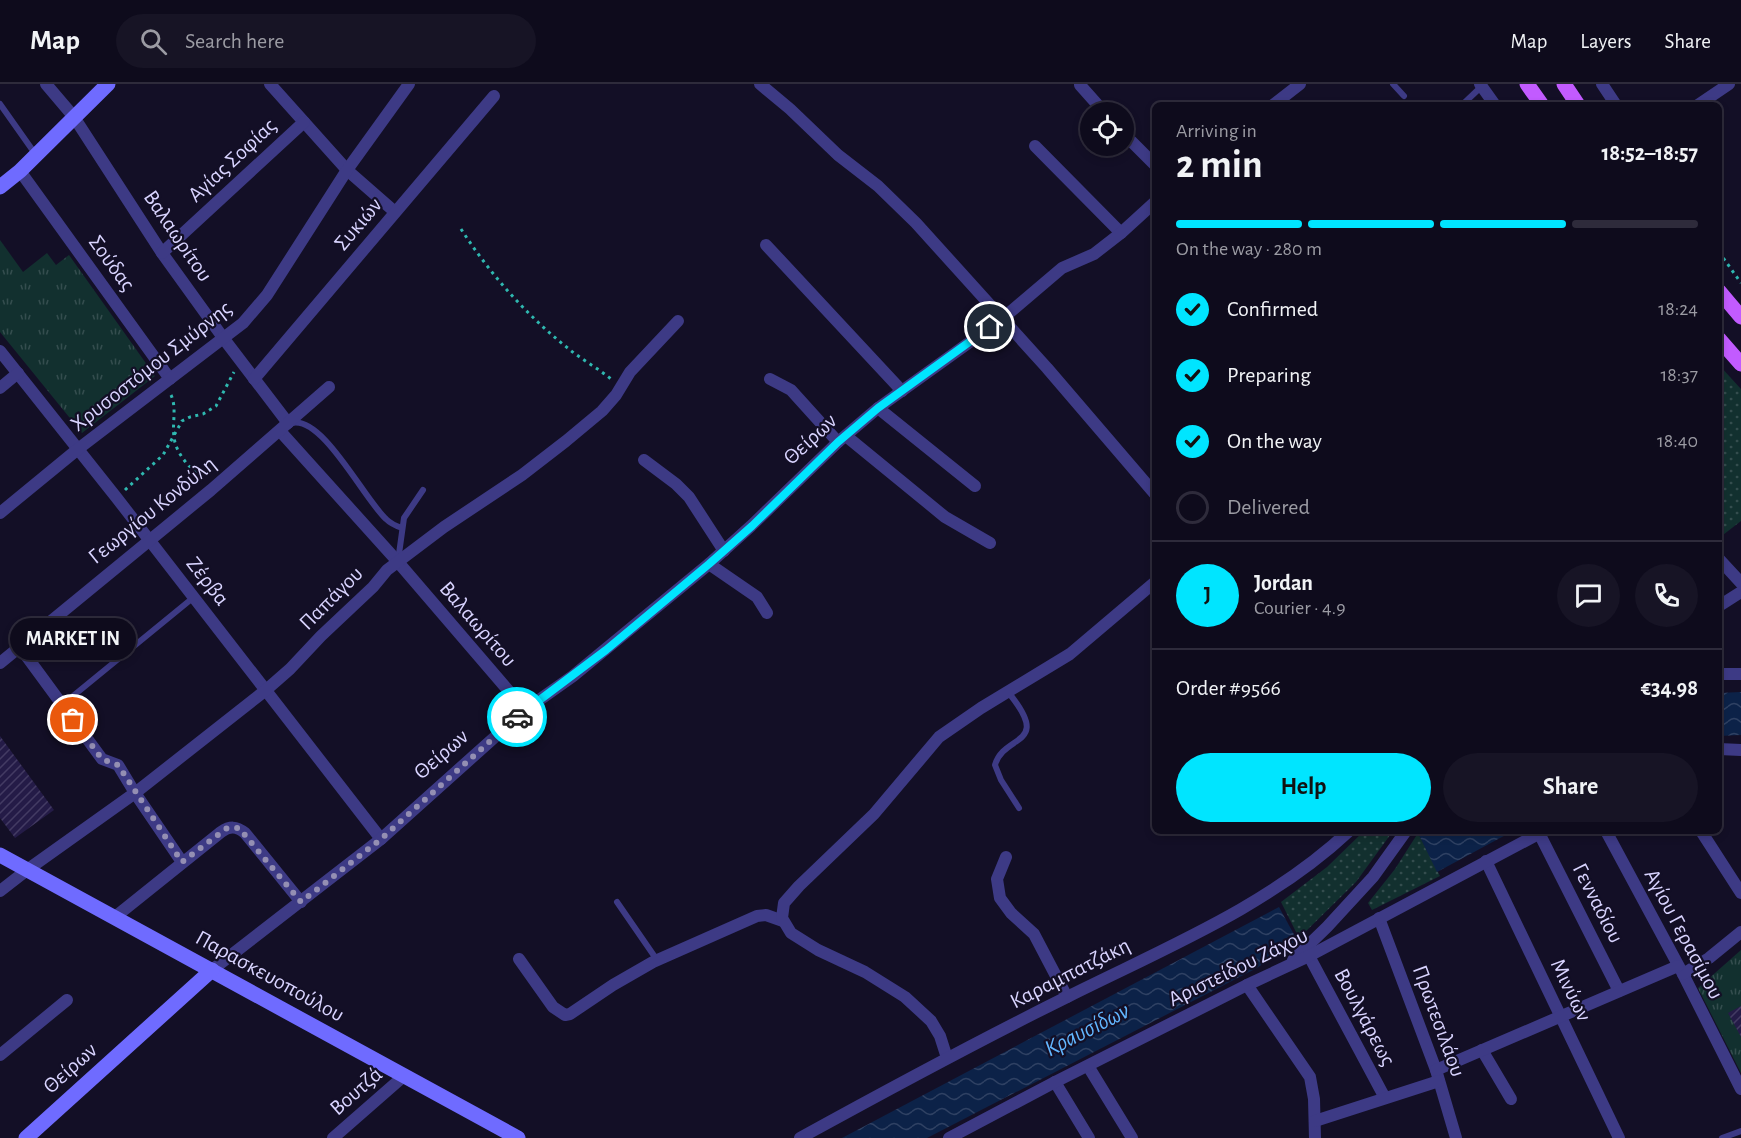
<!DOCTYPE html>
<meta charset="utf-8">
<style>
body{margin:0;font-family:"Alegreya Sans",sans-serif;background:#171425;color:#f1f3f6;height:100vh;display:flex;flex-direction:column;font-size:22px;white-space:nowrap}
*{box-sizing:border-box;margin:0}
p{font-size:20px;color:#9b9ba3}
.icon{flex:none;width:33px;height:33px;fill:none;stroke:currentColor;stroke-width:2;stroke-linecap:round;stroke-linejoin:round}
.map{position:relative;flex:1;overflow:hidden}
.side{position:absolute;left:1152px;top:18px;width:570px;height:732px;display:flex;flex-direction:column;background:#0e0b1c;border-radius:9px;box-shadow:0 3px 9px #0003,0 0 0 2px #2e2b3b}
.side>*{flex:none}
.tools{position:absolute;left:1080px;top:18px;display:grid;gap:12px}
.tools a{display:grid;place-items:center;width:54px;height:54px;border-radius:50%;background:#0e0b1c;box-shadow:0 3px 9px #0003,0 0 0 2px #2e2b3b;font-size:30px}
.pin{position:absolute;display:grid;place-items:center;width:51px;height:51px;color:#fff;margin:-26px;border:3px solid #fff;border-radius:50%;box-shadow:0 2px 6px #0007}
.courier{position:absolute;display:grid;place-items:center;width:60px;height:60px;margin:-30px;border:4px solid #00e5ff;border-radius:50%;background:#fff;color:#222;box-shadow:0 2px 8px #0007}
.bubble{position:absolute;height:42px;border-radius:21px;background:#0e0b1c;box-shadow:0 3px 9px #0003,0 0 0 2px #2e2b3b;font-size:20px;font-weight:700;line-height:42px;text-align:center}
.overview em{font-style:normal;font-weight:700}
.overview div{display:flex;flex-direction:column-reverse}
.overview{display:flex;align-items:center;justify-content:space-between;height:102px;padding:0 24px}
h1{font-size:39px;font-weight:700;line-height:45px}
.bar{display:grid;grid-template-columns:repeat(4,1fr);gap:9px 6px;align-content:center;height:72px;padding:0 24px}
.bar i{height:8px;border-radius:4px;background:#2e2b3b}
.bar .on{background:#00e5ff}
.bar p{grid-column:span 4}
.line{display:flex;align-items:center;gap:15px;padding:0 24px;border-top:2px solid #2e2b3b}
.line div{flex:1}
.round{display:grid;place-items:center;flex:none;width:63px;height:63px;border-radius:32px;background:#171425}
ol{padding:0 24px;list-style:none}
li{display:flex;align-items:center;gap:18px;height:66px}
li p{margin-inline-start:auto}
li .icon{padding:6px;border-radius:50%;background:#00e5ff;color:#111;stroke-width:4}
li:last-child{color:#9b9ba3}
li i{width:33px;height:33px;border:3px solid #2e2b3b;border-radius:50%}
.cta{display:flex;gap:12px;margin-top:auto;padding:12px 24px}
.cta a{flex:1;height:69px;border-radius:36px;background:#00e5ff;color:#111;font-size:24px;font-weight:700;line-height:69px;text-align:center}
.cta a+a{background:#171425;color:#f1f3f6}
header{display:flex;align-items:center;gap:36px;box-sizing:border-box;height:84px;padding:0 30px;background:#0e0b1c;border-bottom:2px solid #2e2b3b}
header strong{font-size:28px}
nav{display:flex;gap:33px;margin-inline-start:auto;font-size:21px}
.search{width:420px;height:54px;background:#171425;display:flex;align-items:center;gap:15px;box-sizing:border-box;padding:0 21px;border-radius:33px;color:#9b9ba3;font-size:22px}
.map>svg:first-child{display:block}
.grass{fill:url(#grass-dots)}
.park{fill:url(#park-tufts)}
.water{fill:url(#water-waves)}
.building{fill:url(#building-hatch)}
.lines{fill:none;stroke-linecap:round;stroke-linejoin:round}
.path{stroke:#2fb8b0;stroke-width:3;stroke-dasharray:3 4.5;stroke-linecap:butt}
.lane{stroke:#3d3a85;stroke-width:6}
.street{stroke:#3d3a85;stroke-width:12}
.secondary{stroke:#6f6bff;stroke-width:15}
.primary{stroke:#c25bff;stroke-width:15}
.done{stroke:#948fb3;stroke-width:6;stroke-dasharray:0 10.8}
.route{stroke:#00e5ff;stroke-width:8}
.labels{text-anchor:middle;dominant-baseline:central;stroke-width:4.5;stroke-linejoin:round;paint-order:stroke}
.street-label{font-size:22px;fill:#d9d4ff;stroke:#130f26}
.water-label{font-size:24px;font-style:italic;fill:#62b6ff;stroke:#130f26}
</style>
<header>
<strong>Map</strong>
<div class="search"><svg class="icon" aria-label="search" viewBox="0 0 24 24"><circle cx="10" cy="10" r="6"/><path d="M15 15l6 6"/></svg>Search here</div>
<nav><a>Map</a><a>Layers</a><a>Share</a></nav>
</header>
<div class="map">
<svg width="1741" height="1054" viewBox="0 0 1741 1054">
<defs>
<pattern id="grass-dots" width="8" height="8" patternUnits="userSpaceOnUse" patternTransform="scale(1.5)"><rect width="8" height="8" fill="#12302f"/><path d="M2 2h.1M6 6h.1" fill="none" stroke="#344d4e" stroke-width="1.8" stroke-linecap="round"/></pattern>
<pattern id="park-tufts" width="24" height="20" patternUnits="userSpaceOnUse" patternTransform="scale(1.5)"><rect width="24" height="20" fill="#12302f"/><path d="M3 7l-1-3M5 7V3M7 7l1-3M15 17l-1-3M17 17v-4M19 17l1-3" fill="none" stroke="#344d4e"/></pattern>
<pattern id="water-waves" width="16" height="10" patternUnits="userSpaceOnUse" patternTransform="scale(1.5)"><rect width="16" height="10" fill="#0c2248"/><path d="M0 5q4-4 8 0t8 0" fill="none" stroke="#2f4163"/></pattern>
<pattern id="building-hatch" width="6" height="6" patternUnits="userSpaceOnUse" patternTransform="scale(1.5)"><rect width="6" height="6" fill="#241b47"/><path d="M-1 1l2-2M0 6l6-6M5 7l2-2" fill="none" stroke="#433b63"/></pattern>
</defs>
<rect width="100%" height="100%" fill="#130f26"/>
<!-- grass -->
<g class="grass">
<polygon points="1719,281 1741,305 1741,437 1719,454"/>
<polygon points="1364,747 1393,747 1356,798 1299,854 1281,818 1327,783"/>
<polygon points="1418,749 1440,792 1372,826 1368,819 1395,785"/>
</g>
<!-- park -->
<g class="park">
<polygon points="0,156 23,188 47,169 56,181 69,171 155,292 82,349 0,248"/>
<polygon points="1741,866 1741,989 1698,904"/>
</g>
<!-- water -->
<g class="water">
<polygon points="1741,608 1741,651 1719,652 1719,609"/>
<polygon points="1423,747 1513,747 1437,788 1418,749"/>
<polygon points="1279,823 1297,856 1257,884 927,1054 842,1054"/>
</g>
<!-- building -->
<g class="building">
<polygon points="0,652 54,726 15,754 0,734"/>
<polygon points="1741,922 1741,953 1728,929"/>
</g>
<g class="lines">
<!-- path -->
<g class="path">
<path d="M461,145c29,45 66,87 108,120 13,11 29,19 42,30"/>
<polyline points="1719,168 1741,199"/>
<path d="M171,311c6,13 1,28 3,42 2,18 17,31 28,43"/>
<polyline points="125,406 163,371 182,337 190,333 203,330 216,322 234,288"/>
</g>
<!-- lane -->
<g class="lane">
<polyline points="1393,0 1404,12"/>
<polyline points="0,20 36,71"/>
<polyline points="1462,21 1481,3"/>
<path d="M292,339c31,-7 72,76 94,96 4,4 10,7 16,9"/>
<polyline points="398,477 404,434 423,406"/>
<path d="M1008,608c45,55 -4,41 -13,73l6,15 18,28"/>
<polyline points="62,621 194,513"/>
<polyline points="617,818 657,876"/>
<polyline points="1722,1054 1741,1047"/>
</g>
<!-- street -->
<g class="street">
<polyline points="46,0 74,33 162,169 224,255 288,339"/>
<polyline points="270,0 347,86 395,128"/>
<polyline points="760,0 790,25 838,71 878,102 916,139 1047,284 1155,410"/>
<polyline points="1480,0 1495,21"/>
<polyline points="1602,0 1616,21"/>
<polyline points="1080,1 1104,28"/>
<polyline points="1273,21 1300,0"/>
<polyline points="1698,21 1729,0"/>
<polyline points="1124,50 1155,81"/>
<polyline points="1035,62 1121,149"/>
<polyline points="20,87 170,295"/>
<polyline points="766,161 902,307"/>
<polyline points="162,169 304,38"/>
<polyline points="0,267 116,413 381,755"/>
<polyline points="254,295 494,12"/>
<polyline points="770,295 791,306 838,358"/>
<polyline points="0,304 18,289"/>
<polyline points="878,324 975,402"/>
<polyline points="280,347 398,478 525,626"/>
<polyline points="846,352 945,433 990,459"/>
<polyline points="644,376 676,400 689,413 724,467"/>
<polyline points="0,429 78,365 243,239 267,211 347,86 409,0"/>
<polyline points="1719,475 1741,499"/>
<polyline points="709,480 757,513 767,529"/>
<polyline points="1719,522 1741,508"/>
<polyline points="19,562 102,675 118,681 135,709 182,778"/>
<polyline points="0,579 211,406 329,303"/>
<polyline points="1719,590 1741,590"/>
<polyline points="1719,665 1741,666"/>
<polyline points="1606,747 1683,890 1741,1005"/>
<polyline points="1701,747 1741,809"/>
<polyline points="1539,749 1619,907"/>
<polyline points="1006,773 997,795 1000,814 1011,829 1034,850 1067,913"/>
<polyline points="1486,777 1619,1054"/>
<polyline points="0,807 27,786 135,709 266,606 290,585 321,552 373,503 387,486 444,443 522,391 566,357 602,327 616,311 630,288 678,237"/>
<path d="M115,833l106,-85c9,-6 15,-6 24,1l56,69"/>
<polyline points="1379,834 1436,986 1456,1054"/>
<polyline points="1309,872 1385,1014"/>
<polyline points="519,875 553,923 565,931 570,930 613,901 653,878 757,832 766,831 783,837"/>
<polyline points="1293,876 1327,843 1373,793 1406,747"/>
<polyline points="212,886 381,755 525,626 573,592 709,480 751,442 838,358 878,324 1002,235 1062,184 1094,170 1121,149 1155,118"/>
<polyline points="1683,890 1709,874 1741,848"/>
<polyline points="1247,901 1310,993 1314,1015 1315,1054"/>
<polyline points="1482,966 1511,1015"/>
<polyline points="0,971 67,916"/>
<polyline points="947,974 940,952 931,937 905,913 865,888 818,866 791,849 782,834 784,819 799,802 874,730 939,653 981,624 1070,570 1155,498"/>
<polyline points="1088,982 1132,1054"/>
<polyline points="1436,986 1678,882"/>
<polyline points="1055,998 1089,1054"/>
<polyline points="1315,1037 1439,997"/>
<polyline points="333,1054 405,991"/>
<path d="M800,1054c89,-49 178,-97 269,-142 96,-48 200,-90 280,-165"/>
<polyline points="949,1054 1055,998 1247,901 1309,872 1544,747"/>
</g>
<!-- secondary -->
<g class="secondary">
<polyline points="0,103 20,87 108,0"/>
<polyline points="0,771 518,1054"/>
<polyline points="26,1054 212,886"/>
</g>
<!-- primary -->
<g class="primary">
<polyline points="1527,0 1542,21"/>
<polyline points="1564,0 1578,21"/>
<polyline points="1719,207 1741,233"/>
<polyline points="1719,255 1741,280"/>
</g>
</g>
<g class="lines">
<!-- done -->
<polyline class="done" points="73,636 102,675 118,681 182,778 227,744 239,744 301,818 381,755 517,633"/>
<!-- route -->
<polyline class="route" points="517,633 606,566 709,480 752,442 838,358 878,324 990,243"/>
</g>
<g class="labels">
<!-- street labels -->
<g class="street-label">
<text transform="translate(232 76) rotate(-43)">Αγίας Σοφίας</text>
<text transform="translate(358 140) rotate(-50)">Συκιών</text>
<text transform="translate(178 152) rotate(56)">Βαλαωρίτου</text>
<text transform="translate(112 179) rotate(54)">Σούδας</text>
<text transform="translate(151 282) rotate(-38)">Χρυσοστόμου Σμύρνης</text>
<text transform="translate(810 355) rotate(-43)">Θείρων</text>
<text transform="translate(152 426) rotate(-39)">Γεωργίου Κονδύλη</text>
<text transform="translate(208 497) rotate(52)">Ζέρβα</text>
<text transform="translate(331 514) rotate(-45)">Παπάγου</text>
<text transform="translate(478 540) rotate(49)">Βαλαωρίτου</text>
<text transform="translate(441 670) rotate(-41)">Θείρων</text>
<text transform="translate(1598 819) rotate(63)">Γενναδίου</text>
<text transform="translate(1684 850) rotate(62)">Αγίου Γερασίμου</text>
<text transform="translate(1238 883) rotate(-26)">Αριστείδου Ζάχου</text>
<text transform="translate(1070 889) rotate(-27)">Καραμπατζάκη</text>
<text transform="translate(270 892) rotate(29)">Παρασκευοπούλου</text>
<text transform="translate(1571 906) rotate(64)">Μινύων</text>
<text transform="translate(1365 933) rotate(62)">Βουλγάρεως</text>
<text transform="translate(1439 937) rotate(70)">Πρωτεσιλάου</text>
<text transform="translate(70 984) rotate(-42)">Θείρων</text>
<text transform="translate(356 1007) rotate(-41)">Βουτζά</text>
</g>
<!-- water labels -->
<g class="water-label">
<text transform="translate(1087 946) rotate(-27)">Κραυσίδων</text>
</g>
</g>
</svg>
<div class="tools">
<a><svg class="icon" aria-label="locate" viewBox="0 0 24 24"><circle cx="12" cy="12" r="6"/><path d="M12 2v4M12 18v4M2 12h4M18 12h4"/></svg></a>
</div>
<div class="pin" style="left:73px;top:636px;background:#ea580c"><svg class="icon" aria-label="bag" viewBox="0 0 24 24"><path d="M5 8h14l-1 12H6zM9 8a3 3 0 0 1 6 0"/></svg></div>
<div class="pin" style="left:990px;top:243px;background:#1f2937"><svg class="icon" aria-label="home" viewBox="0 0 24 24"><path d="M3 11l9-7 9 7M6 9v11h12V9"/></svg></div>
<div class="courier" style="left:517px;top:633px"><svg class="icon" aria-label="car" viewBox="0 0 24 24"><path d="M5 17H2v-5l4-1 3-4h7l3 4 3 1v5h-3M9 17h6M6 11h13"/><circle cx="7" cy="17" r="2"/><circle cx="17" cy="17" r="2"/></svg></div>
<div class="bubble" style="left:10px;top:534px;width:126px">MARKET IN</div>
<section class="side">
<div class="overview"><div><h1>2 min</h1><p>Arriving in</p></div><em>18:52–18:57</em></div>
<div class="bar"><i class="on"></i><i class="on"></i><i class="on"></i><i></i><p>On the way · 280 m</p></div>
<ol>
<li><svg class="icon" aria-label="check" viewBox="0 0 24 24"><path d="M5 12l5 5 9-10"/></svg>Confirmed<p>18:24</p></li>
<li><svg class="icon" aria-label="check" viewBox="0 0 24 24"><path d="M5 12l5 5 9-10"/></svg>Preparing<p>18:37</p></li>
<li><svg class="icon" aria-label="check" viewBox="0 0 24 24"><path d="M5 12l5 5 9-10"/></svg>On the way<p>18:40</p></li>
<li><i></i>Delivered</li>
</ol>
<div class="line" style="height:108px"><b class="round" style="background:#00e5ff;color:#111">J</b><div><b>Jordan</b><p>Courier · 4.9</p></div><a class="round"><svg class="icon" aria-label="chat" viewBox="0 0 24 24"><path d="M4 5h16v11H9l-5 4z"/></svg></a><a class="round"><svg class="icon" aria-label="phone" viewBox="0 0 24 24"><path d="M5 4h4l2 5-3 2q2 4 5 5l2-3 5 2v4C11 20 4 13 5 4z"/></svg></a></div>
<div class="line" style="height:78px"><div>Order #9566</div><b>€34.98</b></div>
<div class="cta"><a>Help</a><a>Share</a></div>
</section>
</div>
